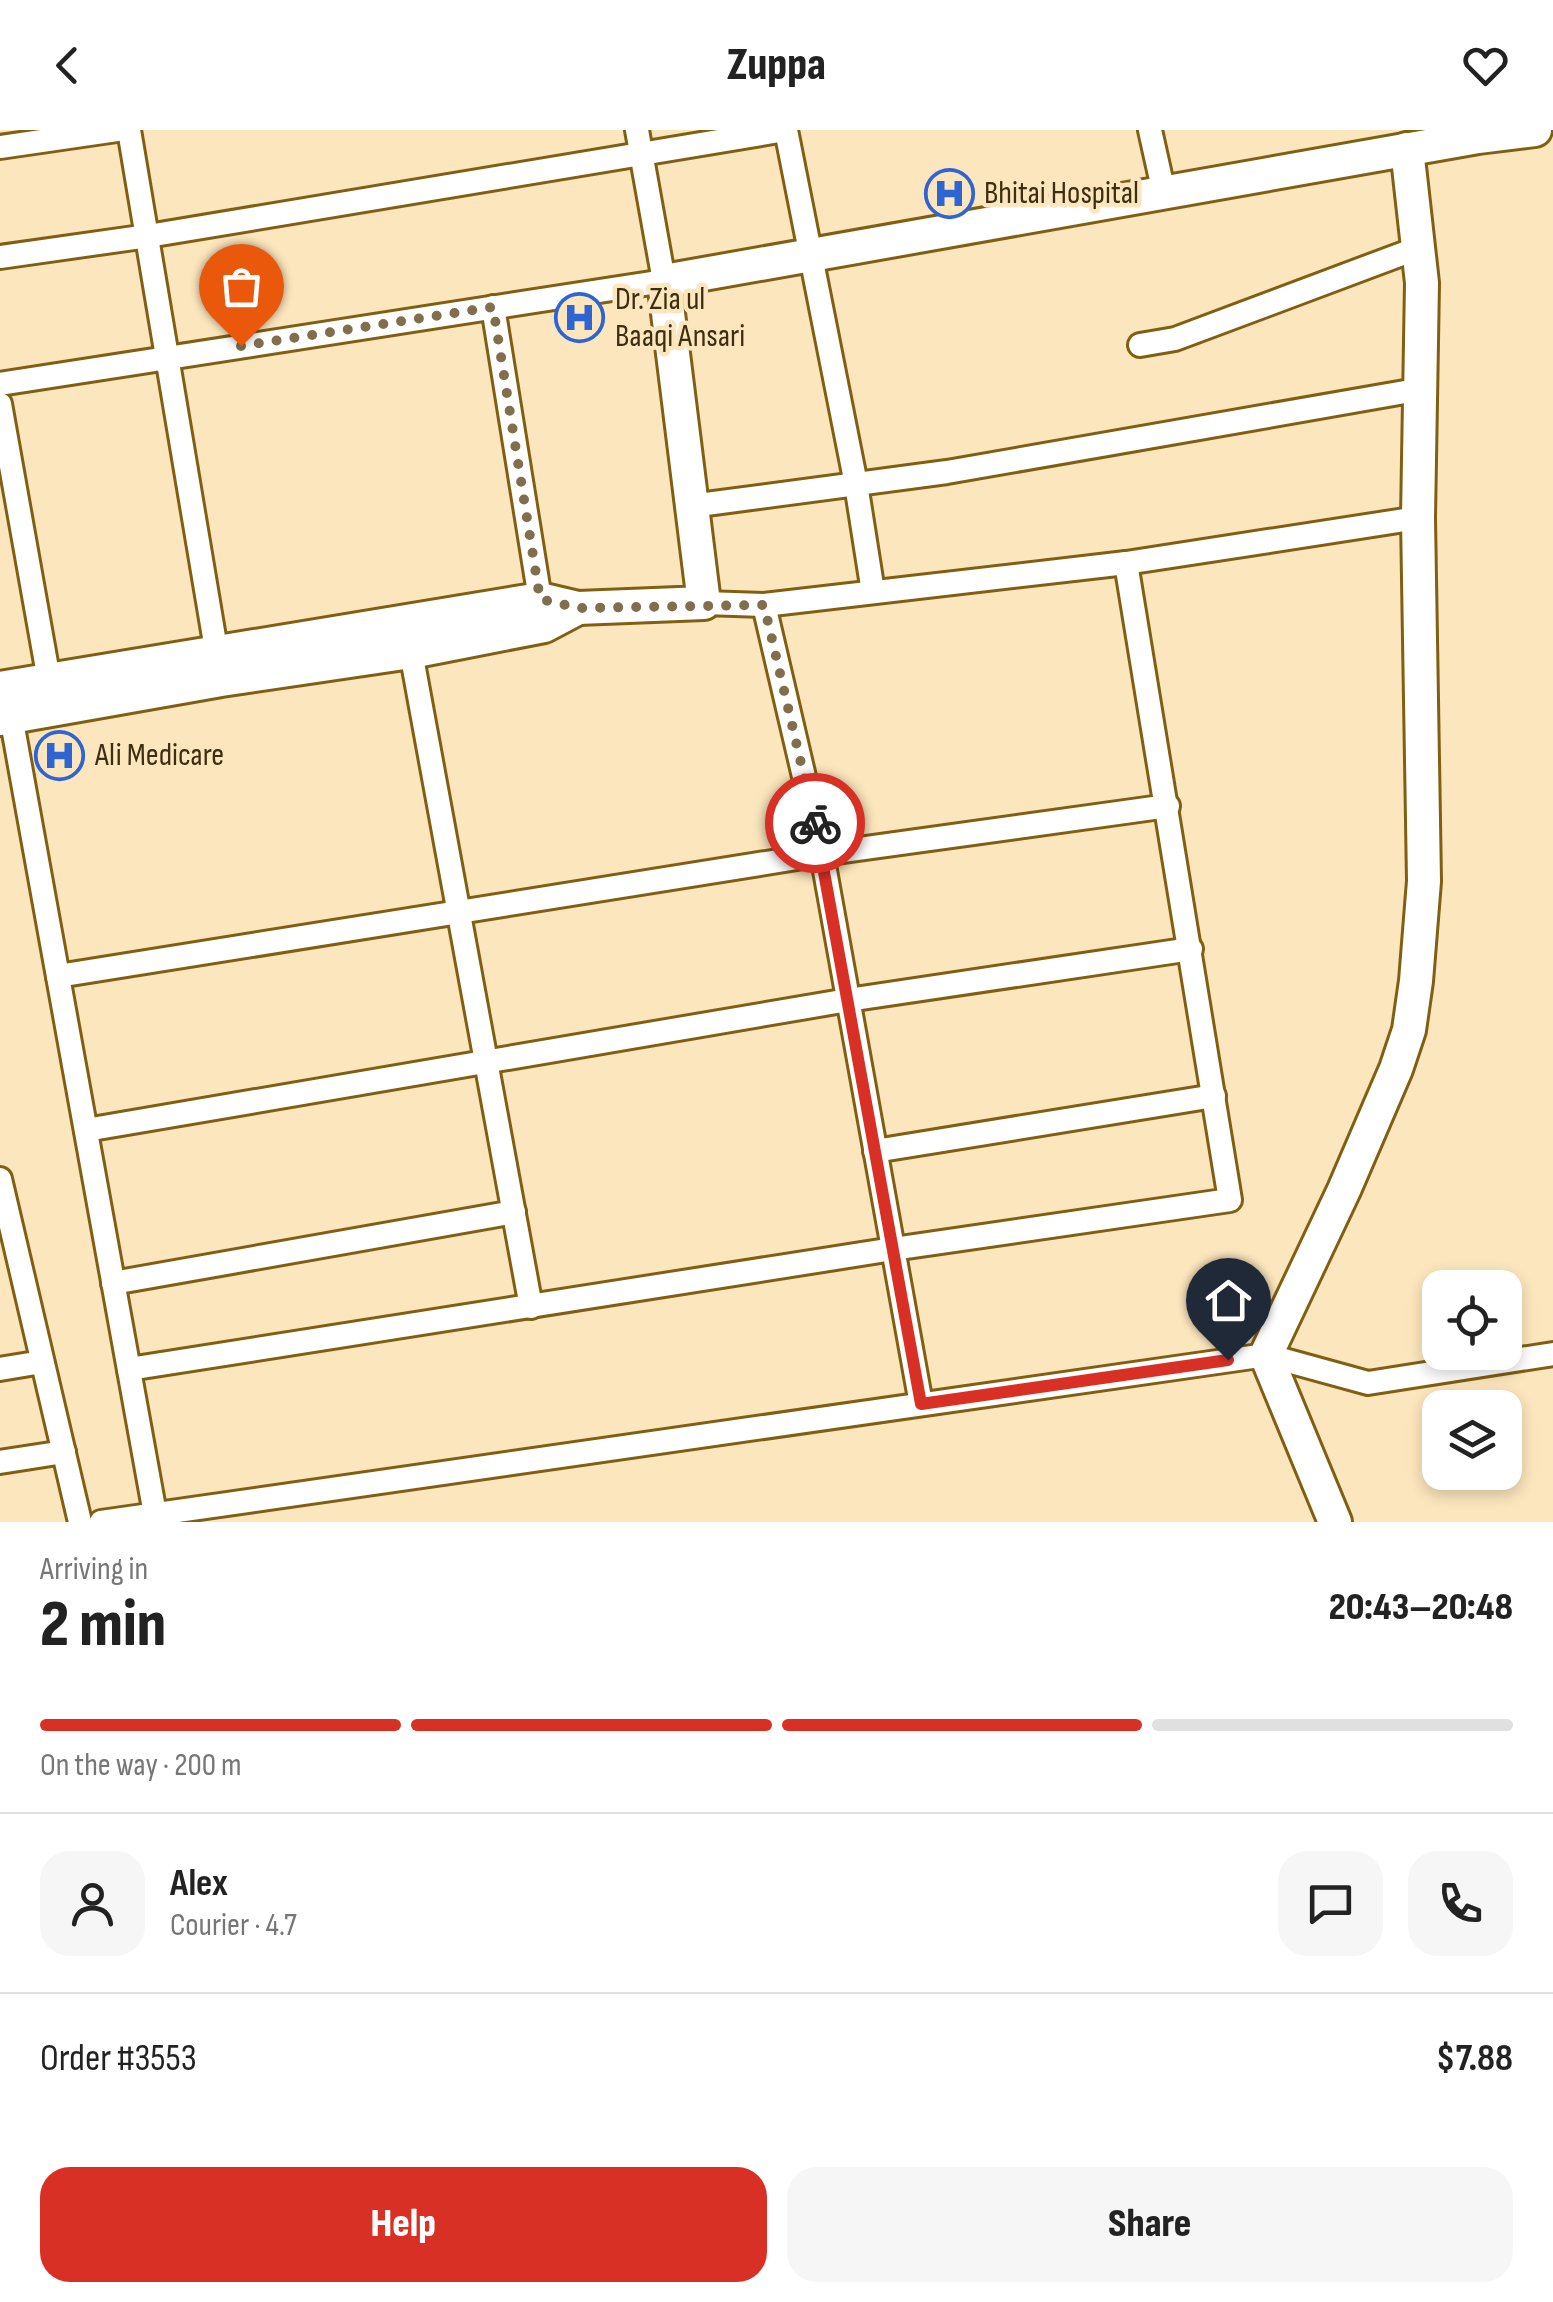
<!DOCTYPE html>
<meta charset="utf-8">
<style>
body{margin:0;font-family:"Sofia Sans Condensed",sans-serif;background:#f6f6f6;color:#222;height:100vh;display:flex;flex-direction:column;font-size:38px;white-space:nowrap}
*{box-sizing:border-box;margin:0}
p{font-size:32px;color:#767676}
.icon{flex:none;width:55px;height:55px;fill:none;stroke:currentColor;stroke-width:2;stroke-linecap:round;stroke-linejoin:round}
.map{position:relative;height:1392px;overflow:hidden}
.sheet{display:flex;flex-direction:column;background:#fff;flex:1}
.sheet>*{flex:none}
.buttons{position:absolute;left:1422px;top:1140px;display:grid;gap:20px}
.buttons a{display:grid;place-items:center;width:100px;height:100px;border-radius:20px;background:#fff;box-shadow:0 5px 15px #0003;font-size:50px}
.pin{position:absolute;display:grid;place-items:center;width:85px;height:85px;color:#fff;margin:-102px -42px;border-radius:50% 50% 50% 0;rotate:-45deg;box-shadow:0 0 10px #0007}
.pin .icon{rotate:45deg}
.courier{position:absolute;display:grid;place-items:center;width:100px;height:100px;margin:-50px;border:8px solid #d93025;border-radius:50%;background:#fff;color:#222;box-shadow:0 2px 12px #0007}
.summary em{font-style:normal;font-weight:800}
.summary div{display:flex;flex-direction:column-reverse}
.summary{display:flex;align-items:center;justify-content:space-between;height:170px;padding:0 40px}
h1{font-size:65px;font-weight:800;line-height:75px}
.bar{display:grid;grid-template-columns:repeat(4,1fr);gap:15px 10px;align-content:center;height:120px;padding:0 40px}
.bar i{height:12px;border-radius:8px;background:#e0e0e0}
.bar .selected{background:#d93025}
.bar p{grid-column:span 4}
.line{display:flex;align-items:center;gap:25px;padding:0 40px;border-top:2px solid #e0e0e0}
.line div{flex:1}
.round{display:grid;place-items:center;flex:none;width:105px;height:105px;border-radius:30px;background:#f6f6f6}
.cta{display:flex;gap:20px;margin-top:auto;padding:20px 40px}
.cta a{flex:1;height:115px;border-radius:30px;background:#d93025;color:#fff;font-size:40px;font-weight:800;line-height:115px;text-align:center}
.cta a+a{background:#f6f6f6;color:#222}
header{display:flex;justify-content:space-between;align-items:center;height:130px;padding:0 40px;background:#fff;font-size:45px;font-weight:800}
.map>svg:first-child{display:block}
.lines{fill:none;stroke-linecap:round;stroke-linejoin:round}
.street-casing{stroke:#805f12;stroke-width:28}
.secondary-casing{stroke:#805f12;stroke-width:38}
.street{stroke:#fff;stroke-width:22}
.secondary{stroke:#fff;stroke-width:32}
.done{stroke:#806e4d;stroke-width:10;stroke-dasharray:0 18}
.route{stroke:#d93025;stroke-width:12}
.labels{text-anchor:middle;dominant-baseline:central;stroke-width:9;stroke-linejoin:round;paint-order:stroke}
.poi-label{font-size:32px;fill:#3d2e11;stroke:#fce6bd;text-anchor:start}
</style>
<header><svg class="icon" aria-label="back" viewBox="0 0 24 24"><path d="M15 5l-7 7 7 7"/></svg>Zuppa<svg class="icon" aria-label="heart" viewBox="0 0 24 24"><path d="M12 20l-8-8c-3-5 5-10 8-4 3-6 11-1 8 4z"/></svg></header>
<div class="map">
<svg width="1553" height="1392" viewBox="0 0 1553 1392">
<rect width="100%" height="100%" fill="#fce6bd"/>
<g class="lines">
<defs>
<g id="street">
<polyline points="129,0 219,537"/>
<polyline points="786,0 856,354 873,462"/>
<polyline points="1150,0 1164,63"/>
<polyline points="0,17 117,0"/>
<polyline points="0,127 148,106 785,0"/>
<polyline points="493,177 540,469"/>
<polyline points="1140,215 1175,209 1418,118"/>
<polyline points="0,254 664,151 637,0"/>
<polyline points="0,274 49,550"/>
<polyline points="691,376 947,342 1422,259"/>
<polyline points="704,473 764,475 1126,433 1418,388"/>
<polyline points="764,475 822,724 921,1274"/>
<polyline points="411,522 531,1177"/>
<polyline points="9,575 155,1384"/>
<polyline points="58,846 822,724 1168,676"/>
<polyline points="86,1000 848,870 1191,819"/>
<polyline points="875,1021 1214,966"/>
<polyline points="0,1049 80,1392"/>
<polyline points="113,1153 514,1082"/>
<polyline points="0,1239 42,1232"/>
<polyline points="129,1239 893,1119 1230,1070 1126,433"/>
<polyline points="0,1332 64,1322"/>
<polyline points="101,1392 1266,1225 1368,1253 1553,1224"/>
</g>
<g id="secondary">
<polyline points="0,558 540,469 578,478 704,473 664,151 1478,7 1535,0"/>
<polyline points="0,589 221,550 411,522 544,496 578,478"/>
<polyline points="1335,1392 1266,1225 1344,1060 1396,939 1409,900 1416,851 1424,751 1418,388 1422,153 1407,19"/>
</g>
</defs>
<!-- street casing -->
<use href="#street" class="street-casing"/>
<!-- secondary casing -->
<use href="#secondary" class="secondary-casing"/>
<!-- street -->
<use href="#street" class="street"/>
<!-- secondary -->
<use href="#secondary" class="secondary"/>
</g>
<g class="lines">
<!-- done -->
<polyline class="done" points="241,216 493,177 540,469 578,478 764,475 815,693"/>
<!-- route -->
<polyline class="route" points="815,693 921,1274 1228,1230"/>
</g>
<!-- icons -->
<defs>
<symbol id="hospital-ring" viewBox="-11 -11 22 22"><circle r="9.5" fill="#fce6bd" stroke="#2f64d3" stroke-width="1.5"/><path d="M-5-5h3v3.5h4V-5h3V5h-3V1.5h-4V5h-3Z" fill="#2f64d3"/></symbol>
</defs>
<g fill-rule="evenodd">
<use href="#hospital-ring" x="922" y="36" width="55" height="55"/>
<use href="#hospital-ring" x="552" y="160" width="55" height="55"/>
<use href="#hospital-ring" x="32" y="598" width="55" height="55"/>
</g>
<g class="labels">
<!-- poi labels -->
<g class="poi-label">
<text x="984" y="63">Bhitai Hospital</text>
<text x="615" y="169">Dr. Zia ul<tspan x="615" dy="37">Baaqi Ansari</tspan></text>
<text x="95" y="625">Ali Medicare</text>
</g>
</g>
</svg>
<div class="buttons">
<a><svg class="icon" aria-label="locate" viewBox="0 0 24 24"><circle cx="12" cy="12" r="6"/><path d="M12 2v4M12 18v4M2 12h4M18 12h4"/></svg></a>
<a><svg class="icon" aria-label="layers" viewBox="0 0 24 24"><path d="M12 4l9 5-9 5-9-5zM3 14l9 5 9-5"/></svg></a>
</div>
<div class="pin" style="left:241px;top:216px;background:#ea580c"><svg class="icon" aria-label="bag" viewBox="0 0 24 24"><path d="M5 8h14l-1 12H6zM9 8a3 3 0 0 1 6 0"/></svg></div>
<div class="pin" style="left:1228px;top:1230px;background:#1f2937"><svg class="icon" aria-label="home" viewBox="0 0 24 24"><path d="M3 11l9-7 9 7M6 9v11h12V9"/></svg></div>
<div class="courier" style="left:815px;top:693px"><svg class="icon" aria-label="bike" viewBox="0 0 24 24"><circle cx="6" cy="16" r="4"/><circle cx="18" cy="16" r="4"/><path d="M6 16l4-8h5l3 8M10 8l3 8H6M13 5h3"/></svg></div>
</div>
<section class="sheet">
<div class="summary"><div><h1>2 min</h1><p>Arriving in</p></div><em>20:43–20:48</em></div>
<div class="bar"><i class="selected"></i><i class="selected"></i><i class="selected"></i><i></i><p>On the way · 200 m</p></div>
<div class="line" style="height:180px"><a class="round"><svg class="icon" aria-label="person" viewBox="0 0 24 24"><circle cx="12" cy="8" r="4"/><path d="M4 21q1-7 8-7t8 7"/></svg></a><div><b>Alex</b><p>Courier · 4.7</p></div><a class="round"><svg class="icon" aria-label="chat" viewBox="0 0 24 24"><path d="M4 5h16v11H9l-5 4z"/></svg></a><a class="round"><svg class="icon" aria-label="phone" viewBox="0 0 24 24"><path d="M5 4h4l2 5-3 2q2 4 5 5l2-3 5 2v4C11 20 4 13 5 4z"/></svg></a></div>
<div class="line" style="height:130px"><div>Order #3553</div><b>$7.88</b></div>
<div class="cta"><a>Help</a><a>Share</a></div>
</section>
